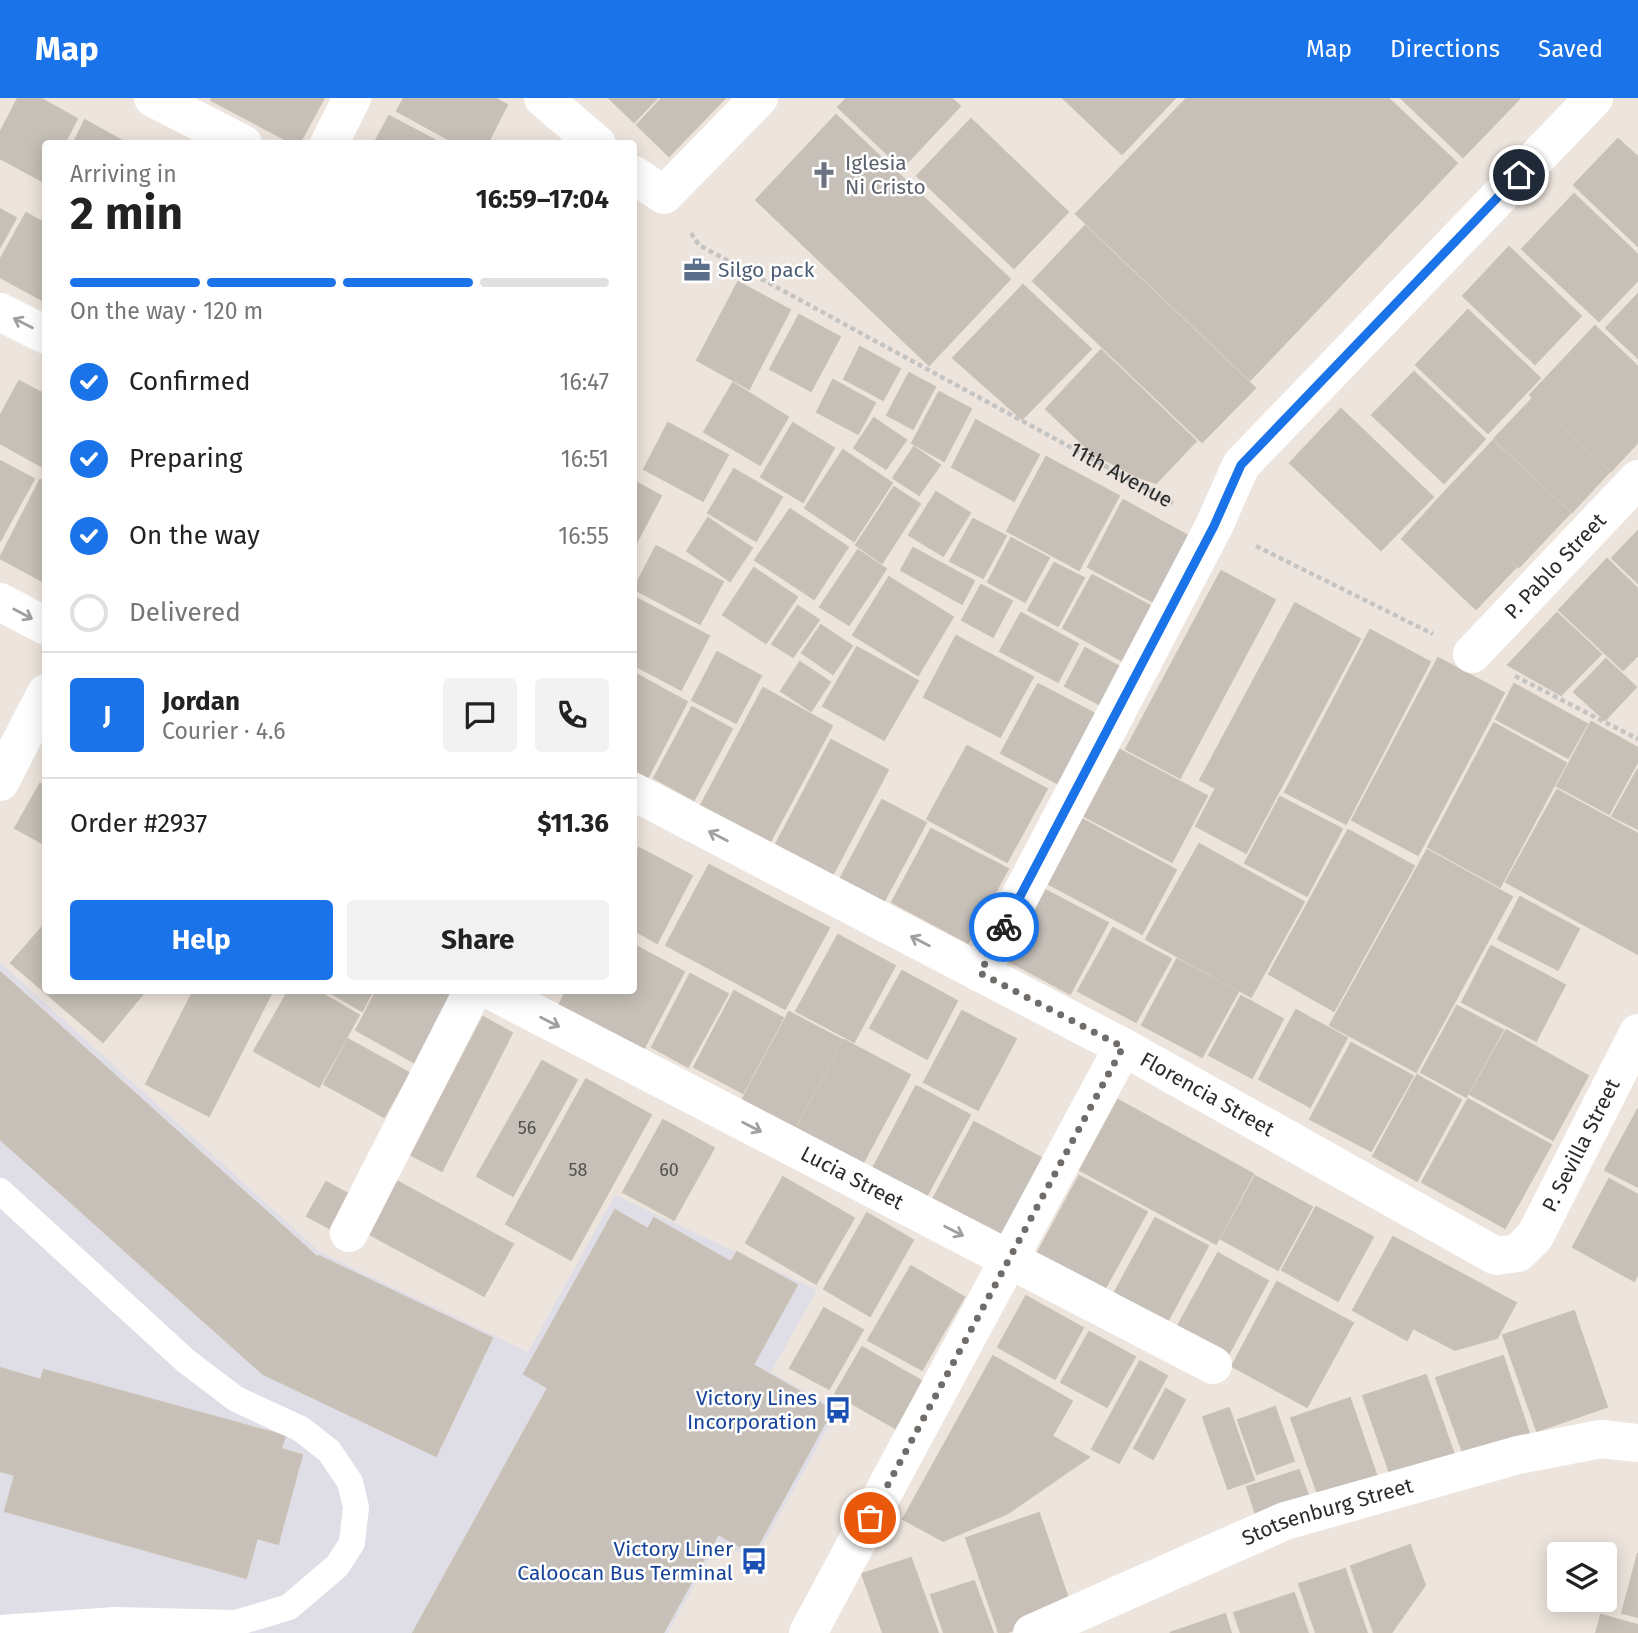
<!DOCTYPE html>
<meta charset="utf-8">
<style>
body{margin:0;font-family:"Fira Sans",sans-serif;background:#f2f2f2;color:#222;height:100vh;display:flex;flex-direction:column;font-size:26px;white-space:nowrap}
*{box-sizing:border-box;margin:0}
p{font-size:23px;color:#767676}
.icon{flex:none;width:38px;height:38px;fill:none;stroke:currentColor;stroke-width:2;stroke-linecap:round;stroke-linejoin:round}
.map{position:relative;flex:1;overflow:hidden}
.side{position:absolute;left:42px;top:42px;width:595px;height:854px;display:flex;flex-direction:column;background:#fff;border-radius:7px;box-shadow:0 4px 18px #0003}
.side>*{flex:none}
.controls{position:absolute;left:1547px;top:1444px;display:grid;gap:14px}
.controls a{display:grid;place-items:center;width:70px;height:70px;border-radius:7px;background:#fff;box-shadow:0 4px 18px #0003;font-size:35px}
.pin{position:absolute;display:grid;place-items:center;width:60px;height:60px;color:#fff;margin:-30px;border:4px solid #fff;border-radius:50%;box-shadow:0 2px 7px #0007}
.courier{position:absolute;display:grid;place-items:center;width:70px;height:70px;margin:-35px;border:5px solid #1a73e8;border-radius:50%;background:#fff;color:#222;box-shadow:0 2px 9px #0007}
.head em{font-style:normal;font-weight:700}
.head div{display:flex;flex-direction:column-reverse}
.head{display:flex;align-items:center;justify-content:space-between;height:119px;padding:0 28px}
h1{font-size:46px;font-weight:700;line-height:52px}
.bar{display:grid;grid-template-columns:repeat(4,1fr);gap:10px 7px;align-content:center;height:84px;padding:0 28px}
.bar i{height:9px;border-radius:5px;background:#e0e0e0}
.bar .active{background:#1a73e8}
.bar p{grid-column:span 4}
.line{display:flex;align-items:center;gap:18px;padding:0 28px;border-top:2px solid #e0e0e0}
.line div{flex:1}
.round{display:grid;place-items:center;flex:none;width:74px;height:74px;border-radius:7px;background:#f2f2f2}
ol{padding:0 28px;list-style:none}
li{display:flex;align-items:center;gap:21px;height:77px}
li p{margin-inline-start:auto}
li .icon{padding:7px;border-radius:50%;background:#1a73e8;color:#fff;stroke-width:4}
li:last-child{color:#767676}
li i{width:38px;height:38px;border:4px solid #e0e0e0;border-radius:50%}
.primary-button{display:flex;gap:14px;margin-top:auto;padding:14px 28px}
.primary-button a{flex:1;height:80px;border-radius:7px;background:#1a73e8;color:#fff;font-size:28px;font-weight:700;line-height:80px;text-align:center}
.primary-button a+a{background:#f2f2f2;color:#222}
header{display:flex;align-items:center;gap:42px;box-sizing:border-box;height:98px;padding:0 35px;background:#1a73e8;color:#fff}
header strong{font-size:33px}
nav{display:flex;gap:38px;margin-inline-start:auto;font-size:24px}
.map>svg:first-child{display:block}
.industrial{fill:#dfdee6}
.building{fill:#c6c0b8;stroke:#c9c1b6;stroke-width:2}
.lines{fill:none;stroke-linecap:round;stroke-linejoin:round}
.path{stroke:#c4c4c4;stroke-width:4.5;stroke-dasharray:5 3.5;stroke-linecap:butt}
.lane{stroke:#fff;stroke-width:26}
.street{stroke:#fff;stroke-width:38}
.oneway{stroke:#a0a0a0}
.done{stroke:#6f6c69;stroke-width:7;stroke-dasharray:0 12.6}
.route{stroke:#1a73e8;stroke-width:9}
.labels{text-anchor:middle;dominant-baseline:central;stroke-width:5;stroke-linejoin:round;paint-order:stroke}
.number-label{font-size:18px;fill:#52504e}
.worship-label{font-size:21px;fill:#5b616d;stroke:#fff;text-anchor:start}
.service-label{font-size:21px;fill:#4e5e75;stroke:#fff;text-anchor:start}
.street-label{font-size:21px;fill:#2b2b2b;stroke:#fff}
.transit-label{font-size:21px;fill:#164399;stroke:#fff;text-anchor:end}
</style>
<header>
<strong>Map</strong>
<nav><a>Map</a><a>Directions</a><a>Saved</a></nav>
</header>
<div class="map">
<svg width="1638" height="1535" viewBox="0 0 1638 1535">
<rect width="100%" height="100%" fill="#ede5dd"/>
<!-- industrial -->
<polygon class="industrial" points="0,864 320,1154 528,1254 615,1097 817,1192 771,1274 838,1312 754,1463 719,1443 668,1535 0,1535"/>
<!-- building -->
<g class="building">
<polygon points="18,0 40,0 77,21 64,46 46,46 44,84 0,60 0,35"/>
<polygon points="212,0 324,0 299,46 294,46 211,2"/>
<polygon points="404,0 495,0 507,7 487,46 457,46 397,13"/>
<polygon points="609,0 657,0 634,24"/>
<polygon points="662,0 725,0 669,58 637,27"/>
<polygon points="847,0 951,0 960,8 902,70 838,9"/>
<polygon points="1063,0 1175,0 1122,56"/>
<polygon points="1187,0 1388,0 1457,65 1250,282 1076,116"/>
<polygon points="1401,0 1519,0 1519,1 1463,59"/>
<polygon points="836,17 1010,181 929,267 756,102"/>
<polygon points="389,18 442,46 374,46"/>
<polygon points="971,21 1068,114 1014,170 917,78"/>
<polygon points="85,22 128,46 73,46"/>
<polygon points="1618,41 1638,59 1638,148 1574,87"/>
<polygon points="1574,96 1638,157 1638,182 1599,223 1522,151"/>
<polygon points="0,111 16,120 0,149"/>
<polygon points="26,115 46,126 46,204 0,179 0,162"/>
<polygon points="1085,128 1255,290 1202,344 1033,183"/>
<polygon points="1509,149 1581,218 1535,266 1463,198"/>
<polygon points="738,184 790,212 749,291 697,262"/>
<polygon points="1023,187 1091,251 1022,321 953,260"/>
<polygon points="1638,196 1638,260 1606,230"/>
<polygon points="1468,212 1540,280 1488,335 1416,267"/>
<polygon points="799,217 840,239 811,293 770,271"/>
<polygon points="1595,228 1638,269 1638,344 1611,373 1530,297"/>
<polygon points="860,249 900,271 883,302 844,281"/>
<polygon points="1101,252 1196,343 1156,385 1136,378 1092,355 1046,311"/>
<polygon points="1414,274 1485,341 1444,385 1372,317"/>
<polygon points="909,275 935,289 913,331 887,317"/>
<polygon points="833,282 875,305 858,336 817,314"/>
<polygon points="19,283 46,297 46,359 41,368 0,345 0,318"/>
<polygon points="733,285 788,319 760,367 704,334"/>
<polygon points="939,294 971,311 944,363 912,345"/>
<polygon points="1532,301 1609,374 1572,414 1494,341"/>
<polygon points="1341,311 1433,399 1381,452 1290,365"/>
<polygon points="874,320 906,342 886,371 854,350"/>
<polygon points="976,322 1039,357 1014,403 952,369"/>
<polygon points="668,325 728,357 703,403 644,371"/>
<polygon points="793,325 834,350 803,404 761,379"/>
<polygon points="1493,343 1570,415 1519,469 1442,397"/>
<polygon points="914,349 940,367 919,397 893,380"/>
<polygon points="843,352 892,385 854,443 805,410"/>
<polygon points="1046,359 1119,398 1079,472 1007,433"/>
<polygon points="0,363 34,381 0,443"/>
<polygon points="734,371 782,399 756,443 708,415"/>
<polygon points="40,382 46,385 46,485 0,460"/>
<polygon points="634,383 661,398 634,449"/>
<polygon points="894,389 920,406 882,465 856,447"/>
<polygon points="936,394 970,415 943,458 909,437"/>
<polygon points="1441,398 1516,469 1476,511 1402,441"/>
<polygon points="1123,402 1190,439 1155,505 1088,469"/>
<polygon points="790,411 848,449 814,501 755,462"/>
<polygon points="708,420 752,450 730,483 687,453"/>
<polygon points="973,421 1006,438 983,480 950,463"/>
<polygon points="1638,433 1638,485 1612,460"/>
<polygon points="1011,440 1049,460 1025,504 988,484"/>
<polygon points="656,448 723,484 700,526 634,491"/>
<polygon points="913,450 974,483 962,506 901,472"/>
<polygon points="858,452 886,471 849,527 820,509"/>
<polygon points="1607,461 1638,491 1638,557 1623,572 1559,512"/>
<polygon points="1054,465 1084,480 1058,528 1028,512"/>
<polygon points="754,470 797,499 766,545 723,517"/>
<polygon points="1221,473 1275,502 1180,680 1126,651"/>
<polygon points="1092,477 1158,512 1128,566 1063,530"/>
<polygon points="889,479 953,519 918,577 853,537"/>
<polygon points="981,487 1012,503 993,539 962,522"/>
<polygon points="634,499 709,538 681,592 634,567"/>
<polygon points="1295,505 1360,541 1246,755 1196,728 1216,690 1200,682"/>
<polygon points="798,508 819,522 793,559 772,546"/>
<polygon points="1021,515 1078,546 1058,584 1000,553"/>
<polygon points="1557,515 1601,556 1561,597 1508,567"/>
<polygon points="821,527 852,548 833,576 802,555"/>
<polygon points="1370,532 1430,564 1346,726 1285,694"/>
<polygon points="956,538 1033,579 1000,639 924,599"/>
<polygon points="857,549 918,583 884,642 823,608"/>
<polygon points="1085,550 1127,573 1106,610 1065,588"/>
<polygon points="717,554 761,578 736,625 692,602"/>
<polygon points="1438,560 1504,595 1418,757 1352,722"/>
<polygon points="1606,561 1636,589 1605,622 1574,594"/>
<polygon points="800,564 830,584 811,613 781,593"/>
<polygon points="634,575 687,604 648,679 634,671"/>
<polygon points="1038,586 1101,619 1064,689 1001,655"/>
<polygon points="1514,586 1587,626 1568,660 1496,621"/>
<polygon points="763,590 832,628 770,744 701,707"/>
<polygon points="692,609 732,631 694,702 654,680"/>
<polygon points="1591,624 1638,650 1638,663 1609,716 1557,688"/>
<polygon points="1494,625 1566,665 1500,789 1428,749"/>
<polygon points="831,642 888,672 833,776 776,746"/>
<polygon points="967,648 1047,691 1007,764 927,721"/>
<polygon points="1120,652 1207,698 1172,764 1084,718"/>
<polygon points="1638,671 1638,731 1612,718"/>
<polygon points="40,686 46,689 46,747 15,730"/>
<polygon points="1557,692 1638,736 1638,856 1506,784"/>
<polygon points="1280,699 1342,731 1307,798 1245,765"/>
<polygon points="882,702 926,725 883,805 840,781"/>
<polygon points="1080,720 1176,772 1142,836 1045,784"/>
<polygon points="931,731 1008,771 968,845 892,804"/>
<polygon points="1348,732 1414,768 1334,913 1269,876"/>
<polygon points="1199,746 1304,804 1251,899 1146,841"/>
<polygon points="639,750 692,778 657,845 634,832 634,761"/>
<polygon points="1427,752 1512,799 1416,974 1330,927"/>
<polygon points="709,767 829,830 785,911 666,847"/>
<polygon points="1045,792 1108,825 1070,896 1007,862"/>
<polygon points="1520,799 1579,831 1558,872 1498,841"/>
<polygon points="46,825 46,892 146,892 103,944 11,865"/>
<polygon points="1113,830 1171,861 1136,924 1078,893"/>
<polygon points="838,837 895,868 854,944 796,913"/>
<polygon points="634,847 684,874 642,954 558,909 567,892 634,892"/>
<polygon points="1491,848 1565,887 1536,943 1462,904"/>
<polygon points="1177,861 1238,894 1202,959 1142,927"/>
<polygon points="902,873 957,903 927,961 870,930"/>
<polygon points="0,874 318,1160 319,1158 492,1240 436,1358 263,1276 0,1041"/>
<polygon points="690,876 728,896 688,969 652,949"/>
<polygon points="194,892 273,892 209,1018 146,986"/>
<polygon points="289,892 316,892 359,917 319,989 254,953"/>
<polygon points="326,892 373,892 362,913"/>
<polygon points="377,892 440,892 452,899 415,965 356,932"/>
<polygon points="734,893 783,920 743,995 694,969"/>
<polygon points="1241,898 1283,921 1252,980 1209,957"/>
<polygon points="1457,908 1503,932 1466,999 1421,974"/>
<polygon points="1296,912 1347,940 1310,1009 1259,981"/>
<polygon points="962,913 1016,941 978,1012 924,984"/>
<polygon points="789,914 842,942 794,1031 742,1002"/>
<polygon points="483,919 512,935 442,1073 411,1057"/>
<polygon points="1506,932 1588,978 1553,1042 1470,996"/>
<polygon points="348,941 409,975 384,1019 324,986"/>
<polygon points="844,942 910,977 857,1076 791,1041"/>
<polygon points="1351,945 1413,978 1371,1053 1310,1021"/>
<polygon points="542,963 577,982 513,1098 477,1078"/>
<polygon points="1417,977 1461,1002 1417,1083 1373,1058"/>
<polygon points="586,981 651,1017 571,1162 506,1126"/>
<polygon points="916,988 970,1017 925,1101 872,1072"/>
<polygon points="1468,1001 1551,1047 1505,1130 1422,1084"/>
<polygon points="1118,1002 1253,1076 1216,1146 1080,1072"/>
<polygon points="1638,1011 1638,1089 1605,1072"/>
<polygon points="663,1022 714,1050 674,1122 623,1094"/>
<polygon points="974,1024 1047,1063 1006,1141 933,1101"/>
<polygon points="1079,1078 1147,1114 1098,1203 1031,1167"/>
<polygon points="1255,1078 1312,1109 1278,1172 1221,1141"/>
<polygon points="389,1079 513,1146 484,1198 360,1131"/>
<polygon points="783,1079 854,1120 816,1186 746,1145"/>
<polygon points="1609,1081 1638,1097 1638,1176 1634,1183 1573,1149"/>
<polygon points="326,1084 348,1096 329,1130 307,1118"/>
<polygon points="1316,1109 1373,1139 1338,1203 1282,1172"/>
<polygon points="615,1112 648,1131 654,1120 731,1164 737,1154 797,1187 753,1267 832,1312 753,1456 718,1436 663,1535 413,1535 548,1290 524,1276"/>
<polygon points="867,1115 913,1142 870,1218 824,1191"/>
<polygon points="1155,1120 1208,1148 1164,1230 1111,1201"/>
<polygon points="1393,1139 1516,1205 1497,1240 1455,1252 1413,1230 1407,1242 1353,1212"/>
<polygon points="1218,1155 1268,1183 1227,1259 1176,1231"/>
<polygon points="911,1168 964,1199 922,1272 868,1242"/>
<polygon points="1277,1184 1353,1225 1307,1309 1232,1268"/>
<polygon points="1026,1198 1083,1230 1055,1281 998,1249"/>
<polygon points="824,1210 863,1232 829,1291 790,1270"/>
<polygon points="1574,1213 1607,1309 1537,1333 1503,1237"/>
<polygon points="1089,1234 1135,1259 1107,1309 1061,1284"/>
<polygon points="862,1249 922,1283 895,1330 835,1296"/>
<polygon points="993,1258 1072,1303 1052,1338 1089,1359 1008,1415 943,1443 903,1421"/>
<polygon points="1503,1258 1530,1338 1465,1360 1436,1280"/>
<polygon points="1140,1263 1167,1278 1119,1365 1092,1351"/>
<polygon points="0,1270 41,1282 44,1272 285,1338 281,1351 302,1357 278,1446 257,1440 246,1480 5,1413 15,1377 0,1373"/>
<polygon points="1426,1277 1456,1362 1393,1384 1363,1298"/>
<polygon points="1166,1291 1185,1302 1153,1361 1134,1350"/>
<polygon points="1350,1300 1378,1382 1320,1402 1291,1320"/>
<polygon points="1275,1309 1294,1363 1257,1376 1238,1322"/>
<polygon points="1229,1310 1254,1382 1228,1391 1203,1319"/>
<polygon points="1299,1372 1311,1405 1258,1423 1247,1389"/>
<polygon points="1039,1415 1072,1512 1005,1535 999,1535 966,1440"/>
<polygon points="1410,1447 1425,1487 1391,1535 1374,1535 1351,1468"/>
<polygon points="1638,1455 1638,1519 1622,1515"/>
<polygon points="911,1460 938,1535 883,1535 862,1476"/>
<polygon points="1345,1471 1367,1535 1316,1535 1299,1486"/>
<polygon points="974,1483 993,1535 944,1535 931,1497"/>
<polygon points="1294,1495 1308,1535 1241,1535 1234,1515"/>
<polygon points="1225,1516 1231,1535 1170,1535"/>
<polygon points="1601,1517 1638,1527 1638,1535 1596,1535"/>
</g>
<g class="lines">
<!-- path -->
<g class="path">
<path id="s1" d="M691,135l8,12 474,258"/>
<polyline points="1256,448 1433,536"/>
<polyline points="1515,578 1638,641"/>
</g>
<!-- lane -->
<polyline class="lane" points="0,1093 186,1263 236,1301 301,1331 329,1353 350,1384 356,1409 352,1445 337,1468 289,1509 236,1525 115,1522 0,1530"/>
<!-- street -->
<g class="street">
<polyline points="153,0 243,46"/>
<polyline points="543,0 597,46"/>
<polyline points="329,46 352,0"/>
<polyline points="634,77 664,97 759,0"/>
<polyline points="0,214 46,237"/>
<polyline points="0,504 46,528"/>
<path id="s2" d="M1472,556l166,-175"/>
<polyline points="0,684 46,595"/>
<path id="s3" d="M634,694l489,255 373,209 22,-3 17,-17 103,-203"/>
<polyline points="980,875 1214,428 1241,367 1594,0"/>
<path id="s4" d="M490,892l723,375"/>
<polyline points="349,1135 473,892"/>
<polyline points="808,1535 1123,949"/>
<path id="s5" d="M1032,1535l253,-112 233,-66 83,-16 37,4"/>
</g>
</g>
<!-- one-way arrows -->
<defs><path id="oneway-shaft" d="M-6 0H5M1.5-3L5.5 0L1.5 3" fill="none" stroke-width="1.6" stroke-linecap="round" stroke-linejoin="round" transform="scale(1.75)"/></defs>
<g class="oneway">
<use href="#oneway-shaft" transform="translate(23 225) rotate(-153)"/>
<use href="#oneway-shaft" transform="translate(23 516) rotate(28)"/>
<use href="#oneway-shaft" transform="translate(718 738) rotate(-153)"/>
<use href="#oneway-shaft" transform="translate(920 843) rotate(-153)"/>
<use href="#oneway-shaft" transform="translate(550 924) rotate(27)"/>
<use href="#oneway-shaft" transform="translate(752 1029) rotate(27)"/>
<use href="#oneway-shaft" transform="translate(954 1133) rotate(27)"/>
</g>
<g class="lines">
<!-- done -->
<polyline class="done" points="870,1420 1123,949 980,875 1004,829"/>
<!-- route -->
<polyline class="route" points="1004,829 1214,428 1241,367 1519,77"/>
</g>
<!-- icons -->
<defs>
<symbol id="church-bare" viewBox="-9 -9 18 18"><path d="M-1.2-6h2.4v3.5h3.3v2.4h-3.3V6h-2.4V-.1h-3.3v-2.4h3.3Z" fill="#6b7280" stroke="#fff" stroke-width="2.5" paint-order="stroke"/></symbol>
<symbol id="office-bare" viewBox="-9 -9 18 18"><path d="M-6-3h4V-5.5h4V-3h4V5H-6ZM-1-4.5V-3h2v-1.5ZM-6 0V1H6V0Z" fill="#5c6f8a" stroke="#fff" stroke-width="2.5" paint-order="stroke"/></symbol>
<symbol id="bus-bare" viewBox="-9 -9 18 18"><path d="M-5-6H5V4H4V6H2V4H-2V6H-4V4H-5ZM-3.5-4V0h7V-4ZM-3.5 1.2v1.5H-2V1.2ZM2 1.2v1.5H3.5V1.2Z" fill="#1a4fb4" stroke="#fff" stroke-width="2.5" paint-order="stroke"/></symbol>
</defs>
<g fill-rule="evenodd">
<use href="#church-bare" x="805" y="58" width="38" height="38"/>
<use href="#office-bare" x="678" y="153" width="38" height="38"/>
<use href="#bus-bare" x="819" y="1293" width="38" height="38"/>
<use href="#bus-bare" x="735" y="1444" width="38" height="38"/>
</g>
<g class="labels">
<!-- number labels -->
<g class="number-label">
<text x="527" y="1030">56</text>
<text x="578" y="1072">58</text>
<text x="669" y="1072">60</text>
</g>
<!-- worship labels -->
<g class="worship-label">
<text x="845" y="65">Iglesia<tspan x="845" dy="24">Ni Cristo</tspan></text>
</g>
<!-- service labels -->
<g class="service-label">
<text x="718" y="172">Silgo pack</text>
</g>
<!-- street labels -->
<g class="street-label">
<text stroke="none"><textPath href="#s1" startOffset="495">11th Avenue</textPath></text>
<text stroke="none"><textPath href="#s2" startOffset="121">P. Pablo Street</textPath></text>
<text stroke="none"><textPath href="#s3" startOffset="648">Florencia Street</textPath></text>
<text stroke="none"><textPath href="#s3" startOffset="1127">P. Sevilla Street</textPath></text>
<text stroke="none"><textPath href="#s4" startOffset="408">Lucia Street</textPath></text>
<text stroke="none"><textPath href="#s5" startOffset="320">Stotsenburg Street</textPath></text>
</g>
<!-- transit labels -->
<g class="transit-label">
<text x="817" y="1300">Victory Lines<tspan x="817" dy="24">Incorporation</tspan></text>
<text x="733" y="1451">Victory Liner<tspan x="733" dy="24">Caloocan Bus Terminal</tspan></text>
</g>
</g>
</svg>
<div class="controls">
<a><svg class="icon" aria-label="layers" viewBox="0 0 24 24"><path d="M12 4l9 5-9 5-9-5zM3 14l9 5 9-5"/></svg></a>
</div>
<div class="pin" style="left:870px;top:1420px;background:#ea580c"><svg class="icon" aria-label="bag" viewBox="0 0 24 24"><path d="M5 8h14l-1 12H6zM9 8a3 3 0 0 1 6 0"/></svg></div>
<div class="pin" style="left:1519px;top:77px;background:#1f2937"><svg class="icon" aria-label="home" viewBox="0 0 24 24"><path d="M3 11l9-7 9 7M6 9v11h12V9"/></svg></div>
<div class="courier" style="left:1004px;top:829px"><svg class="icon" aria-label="bike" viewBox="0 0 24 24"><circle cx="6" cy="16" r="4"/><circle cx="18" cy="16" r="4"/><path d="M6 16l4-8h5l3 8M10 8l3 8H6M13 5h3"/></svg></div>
<section class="side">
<div class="head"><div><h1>2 min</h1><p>Arriving in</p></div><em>16:59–17:04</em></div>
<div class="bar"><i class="active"></i><i class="active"></i><i class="active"></i><i></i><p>On the way · 120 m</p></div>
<ol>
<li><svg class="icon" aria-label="check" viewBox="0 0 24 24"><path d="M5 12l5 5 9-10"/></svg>Confirmed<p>16:47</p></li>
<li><svg class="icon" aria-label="check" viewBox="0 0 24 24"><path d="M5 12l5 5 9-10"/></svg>Preparing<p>16:51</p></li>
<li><svg class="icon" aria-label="check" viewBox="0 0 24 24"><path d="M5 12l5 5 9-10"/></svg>On the way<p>16:55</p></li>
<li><i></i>Delivered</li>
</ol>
<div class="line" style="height:126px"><b class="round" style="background:#1a73e8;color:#fff">J</b><div><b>Jordan</b><p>Courier · 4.6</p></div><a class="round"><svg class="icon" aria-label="chat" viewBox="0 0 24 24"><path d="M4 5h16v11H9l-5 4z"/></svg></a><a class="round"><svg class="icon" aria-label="phone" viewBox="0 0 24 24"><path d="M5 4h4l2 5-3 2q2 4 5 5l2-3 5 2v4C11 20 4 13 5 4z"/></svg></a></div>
<div class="line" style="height:91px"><div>Order #2937</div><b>$11.36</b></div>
<div class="primary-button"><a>Help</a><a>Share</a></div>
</section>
</div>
